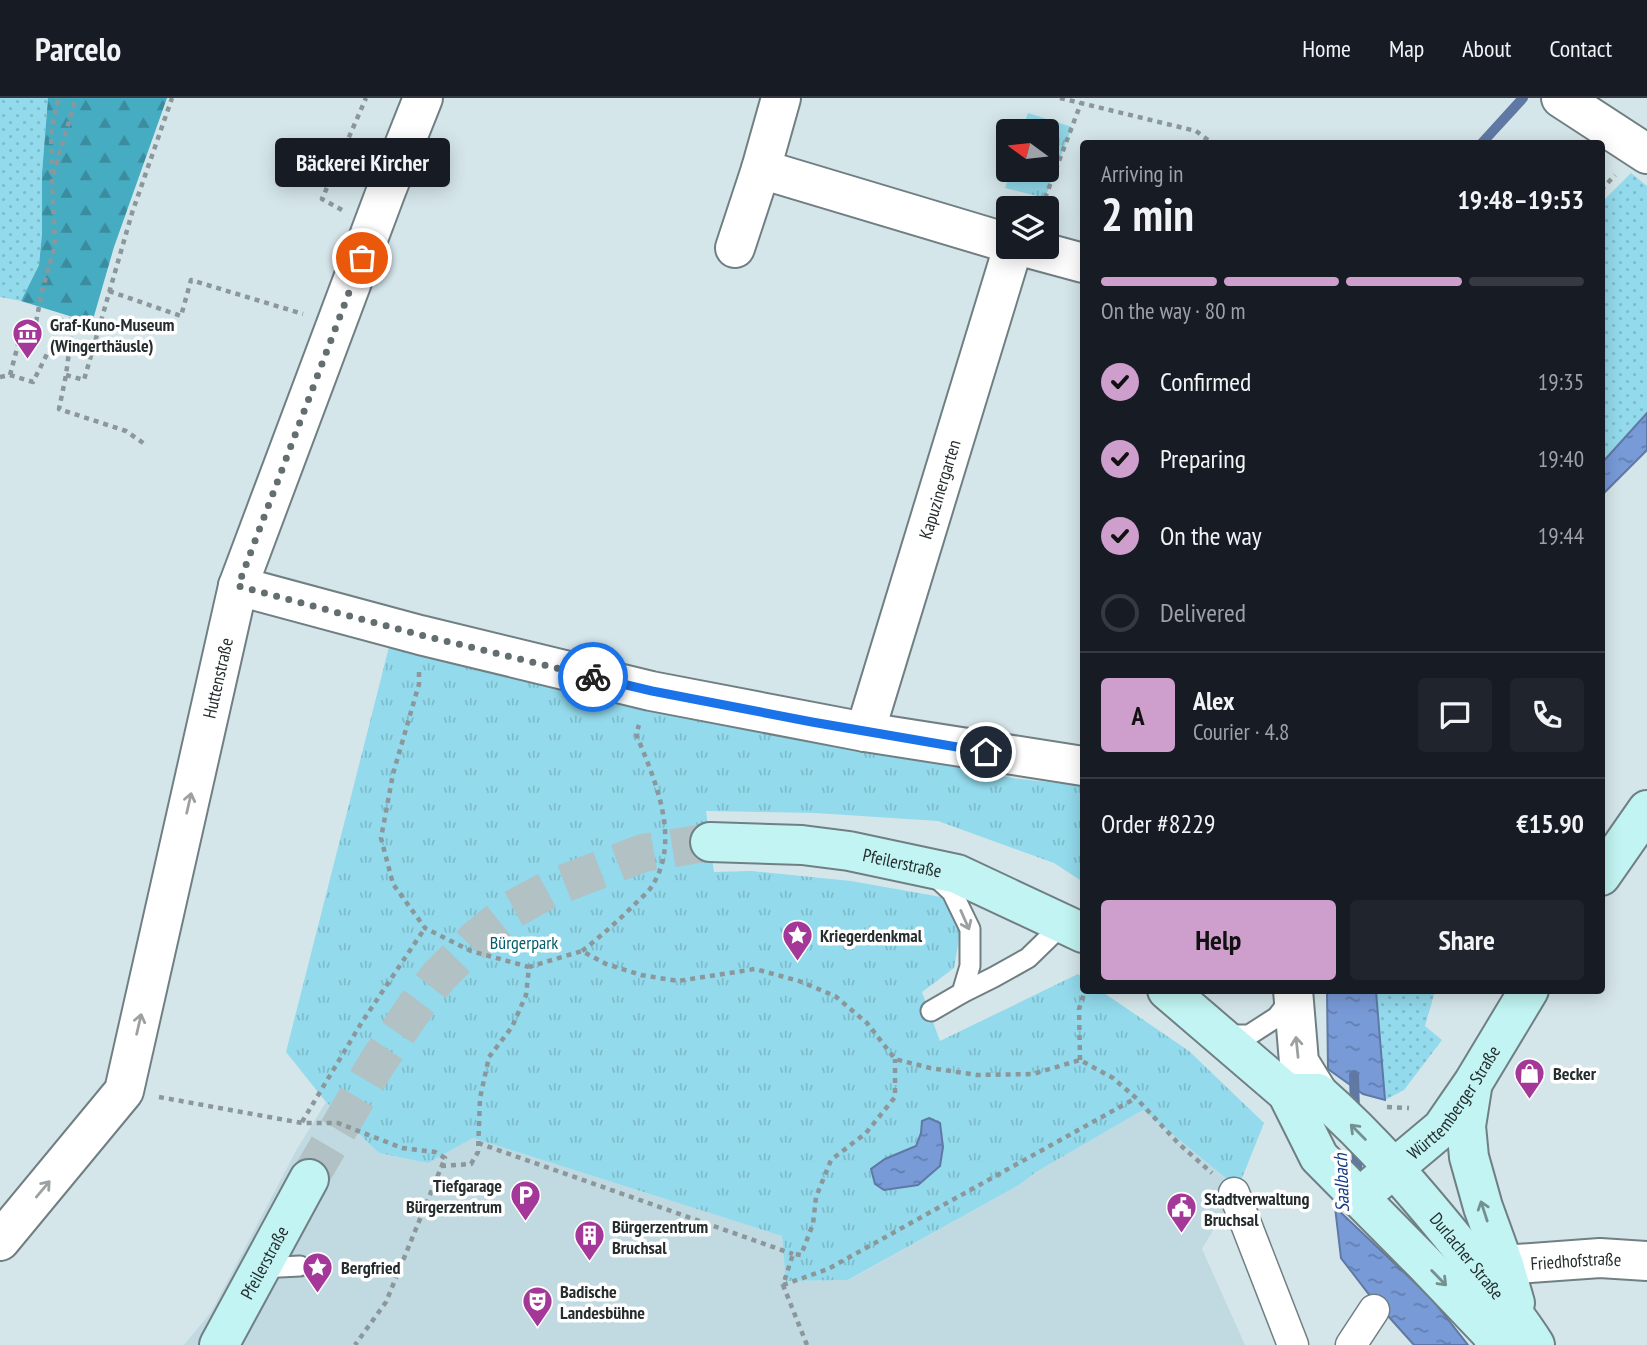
<!DOCTYPE html>
<meta charset="utf-8">
<style>
body{margin:0;font-family:"PT Sans Narrow",sans-serif;background:#20242c;color:#f1f3f6;height:100vh;display:flex;flex-direction:column;font-size:26px;white-space:nowrap}
*{box-sizing:border-box;margin:0}
p{font-size:23px;color:#9ea1a6}
.icon{flex:none;width:38px;height:38px;fill:none;stroke:currentColor;stroke-width:2;stroke-linecap:round;stroke-linejoin:round}
.map{position:relative;flex:1;overflow:hidden}
.sheet{position:absolute;left:1080px;top:42px;width:525px;height:854px;display:flex;flex-direction:column;background:#171b24;border-radius:7px;box-shadow:0 4px 18px #0003}
.sheet>*{flex:none}
.needle{width:46px;rotate:285deg}
.controls{position:absolute;left:996px;top:21px;display:grid;gap:14px}
.controls a{display:grid;place-items:center;width:63px;height:63px;border-radius:7px;background:#171b24;box-shadow:0 4px 18px #0003;font-size:35px}
.pin{position:absolute;display:grid;place-items:center;width:60px;height:60px;color:#fff;margin:-30px;border:4px solid #fff;border-radius:50%;box-shadow:0 2px 7px #0007}
.courier{position:absolute;display:grid;place-items:center;width:70px;height:70px;margin:-35px;border:5px solid #1a73e8;border-radius:50%;background:#fff;color:#222;box-shadow:0 2px 9px #0007}
.bubble{position:absolute;height:49px;border-radius:7px;background:#171b24;box-shadow:0 4px 18px #0003;font-size:23px;font-weight:800;line-height:49px;text-align:center}
.overview em{font-style:normal;font-weight:800}
.overview div{display:flex;flex-direction:column-reverse}
.overview{display:flex;align-items:center;justify-content:space-between;height:119px;padding:0 21px}
h1{font-size:46px;font-weight:800;line-height:52px}
.bar{display:grid;grid-template-columns:repeat(4,1fr);gap:10px 7px;align-content:center;height:84px;padding:0 21px}
.bar i{height:9px;border-radius:5px;background:#363941}
.bar .selected{background:#ce9fcc}
.bar p{grid-column:span 4}
.line{display:flex;align-items:center;gap:18px;padding:0 21px;border-top:2px solid #363941}
.line div{flex:1}
.round{display:grid;place-items:center;flex:none;width:74px;height:74px;border-radius:7px;background:#20242c}
ol{padding:0 21px;list-style:none}
li{display:flex;align-items:center;gap:21px;height:77px}
li p{margin-inline-start:auto}
li .icon{padding:7px;border-radius:50%;background:#ce9fcc;color:#111;stroke-width:4}
li:last-child{color:#9ea1a6}
li i{width:38px;height:38px;border:4px solid #363941;border-radius:50%}
.cta{display:flex;gap:14px;margin-top:auto;padding:14px 21px}
.cta a{flex:1;height:80px;border-radius:7px;background:#ce9fcc;color:#111;font-size:28px;font-weight:800;line-height:80px;text-align:center}
.cta a+a{background:#20242c;color:#f1f3f6}
header{display:flex;align-items:center;gap:42px;box-sizing:border-box;height:98px;padding:0 35px;background:#171b24;border-bottom:2px solid #363941}
header strong{font-size:33px}
nav{display:flex;gap:38px;margin-inline-start:auto;font-size:24px}
.map>svg:first-child{display:block}
.built{fill:#c1d9e0}
.grass{fill:url(#grass-dots)}
.forest{fill:url(#forest-firs)}
.park{fill:url(#park-tufts)}
.water{fill:url(#water-ripples);stroke:#5f79a4;stroke-width:2}
.lines{fill:none;stroke-linecap:round;stroke-linejoin:round}
.stream{stroke:#5f79a4;stroke-width:10}
.secondary-tunnel{stroke:#b2c1c4;stroke-width:38;stroke-dasharray:38 19;stroke-linecap:butt}
.service-casing{stroke:#707f83;stroke-width:23}
.pedestrian-casing{stroke:#707f83;stroke-width:33}
.minor-casing{stroke:#707f83;stroke-width:42}
.secondary-casing{stroke:#707f83;stroke-width:42}
.path{stroke:#8b979a;stroke-width:4.5;stroke-dasharray:5 5;stroke-linecap:butt}
.service{stroke:#fff;stroke-width:19}
.pedestrian{stroke:#fff;stroke-width:30}
.minor{stroke:#fff;stroke-width:38}
.secondary{stroke:#c1f4f2;stroke-width:38}
.oneway{stroke:#9da0a1}
.oneway2{stroke:#749090}
.done{stroke:#636e70;stroke-width:7;stroke-dasharray:0 12.6}
.route{stroke:#1a73e8;stroke-width:9}
.labels{text-anchor:middle;dominant-baseline:central;stroke-width:7;stroke-linejoin:round;paint-order:stroke}
.poi-label{font-size:18px;font-weight:bold;fill:#262d2e;stroke:#fff;text-anchor:start}
.street-label{font-size:18px;fill:#262d2e;stroke:#fff}
.park-label{font-size:18px;fill:#025d6d;stroke:#fff}
.water-label{font-size:19px;font-style:italic;fill:#163b83;stroke:#fff}
</style>
<header>
<strong>Parcelo</strong>
<nav><a>Home</a><a>Map</a><a>About</a><a>Contact</a></nav>
</header>
<div class="map">
<svg width="1647" height="1247" viewBox="0 0 1647 1247">
<defs>
<pattern id="grass-dots" width="8" height="8" patternUnits="userSpaceOnUse" patternTransform="scale(1.75)"><rect width="8" height="8" fill="#92daec"/><path d="M2 2h.1M6 6h.1" fill="none" stroke="#7ebbcb" stroke-width="1.8" stroke-linecap="round"/></pattern>
<pattern id="forest-firs" width="22" height="20" patternUnits="userSpaceOnUse" patternTransform="scale(1.75)"><rect width="22" height="20" fill="#46acc2"/><path d="M5 1l3.5 6h-7zM16 11l3.5 6h-7z" fill="#3a8c9e"/></pattern>
<pattern id="park-tufts" width="24" height="20" patternUnits="userSpaceOnUse" patternTransform="scale(1.75)"><rect width="24" height="20" fill="#92daec"/><path d="M3 7l-1-3M5 7V3M7 7l1-3M15 17l-1-3M17 17v-4M19 17l1-3" fill="none" stroke="#7ebbcb"/></pattern>
<pattern id="water-ripples" width="26" height="14" patternUnits="userSpaceOnUse" patternTransform="scale(1.75)"><rect width="26" height="14" fill="#789ad7"/><path d="M2 4q2-2 4 0t4 0M15 11q2-2 4 0t4 0" fill="none" stroke="#627eaf"/></pattern>
</defs>
<rect width="100%" height="100%" fill="#d5e6ea"/>
<!-- built -->
<polygon class="built" points="326,1004 379,1055 428,1065 473,1040 782,1138 787,1183 849,1182 1019,1087 1036,1074 1143,1012 1238,1090 1202,1151 1245,1247 184,1247 211,1214 297,1051"/>
<!-- grass -->
<g class="grass">
<polygon points="0,0 48,0 42,75 42,136 39,167 21,203 0,199"/>
<polygon points="1631,75 1647,88 1647,315 1601,366 1601,105"/>
<polygon points="1376,893 1435,893 1425,928 1442,942 1404,992 1385,1002"/>
</g>
<!-- forest -->
<polygon class="forest" points="48,0 167,0 114,149 92,225 21,203 39,167 42,136 42,75"/>
<!-- park -->
<g class="park">
<polygon points="1028,15 1072,29 1045,100 1005,90 1011,72 1046,72 1046,33 1022,33"/>
<polygon points="390,545 857,650 1012,680 1083,688 1083,784 1054,765 938,723 815,715 706,713 714,774 751,773 851,783 941,799 961,829 954,870 922,894 940,943 1078,876 1083,880 1083,892 1101,893 1189,953 1264,1025 1238,1090 1143,1012 1036,1074 1019,1087 848,1182 786,1183 782,1138 473,1040 428,1065 379,1055 326,1004 286,954"/>
</g>
<!-- water -->
<g class="water">
<polygon points="1647,315 1647,352 1601,398 1601,366"/>
<polygon points="1327,893 1376,893 1385,1002 1363,996 1328,971"/>
<polygon points="929,1020 940,1025 943,1049 940,1068 918,1087 884,1092 875,1086 871,1071 885,1061 916,1048 921,1035 922,1023"/>
<polygon points="1335,1109 1431,1200 1468,1247 1414,1247 1371,1199 1341,1160"/>
</g>
<g class="lines">
<!-- stream -->
<g class="stream">
<polyline points="1481,46 1523,0"/>
<polyline points="1354,977 1355,1014"/>
<polyline points="1356,1047 1358,1081"/>
</g>
<!-- secondary-tunnel -->
<polyline class="secondary-tunnel" points="309,1081 377,965 415,909 439,878 477,840 513,811 552,790 643,755 710,744"/>
<defs>
<g id="service">
<polyline points="936,779 952,794 970,831 970,868 962,895"/>
<polyline points="931,913 962,895 994,879 1028,860 1064,825"/>
<polyline points="1225,937 1249,937 1277,919 1292,899"/>
<polyline points="260,1170 300,1168"/>
</g>
<g id="pedestrian">
<polyline points="1234,1095 1293,1247"/>
<polyline points="1351,1247 1374,1212"/>
</g>
<g id="minor">
<polyline points="781,0 761,71 1008,145"/>
<polyline points="1561,0 1647,56"/>
<polyline points="1024,149 1083,165"/>
<polyline points="735,150 761,71"/>
<polyline points="238,488 420,537 651,593 865,634 1083,668"/>
<path id="s1" d="M865,634l148,-485"/>
<polyline points="1293,892 1299,964 1318,995"/>
<path id="s2" d="M0,1143l124,-150 114,-505 148,-395 37,-93"/>
<path id="s3" d="M1504,1167l96,-7 47,3"/>
</g>
<g id="secondary">
<path id="s4" d="M710,744l92,3 47,6 108,23 126,59"/>
<polyline points="1601,778 1647,712"/>
<polyline points="1167,892 1287,995 1319,1059 1424,1165 1489,1233 1498,1247"/>
<polyline points="1472,990 1466,1028 1469,1059 1483,1109 1504,1167 1515,1205"/>
<path id="s5" d="M1287,995h31c55,48 103,105 149,162 24,30 48,58 68,90"/>
<path id="s6" d="M1374,1087l68,-57 31,-45 56,-93"/>
<path id="s7" d="M219,1247l90,-166"/>
</g>
</defs>
<!-- service casing -->
<use href="#service" class="service-casing"/>
<!-- pedestrian casing -->
<use href="#pedestrian" class="pedestrian-casing"/>
<!-- minor casing -->
<use href="#minor" class="minor-casing"/>
<!-- secondary casing -->
<use href="#secondary" class="secondary-casing"/>
<!-- path -->
<g class="path">
<polyline points="1060,0 1196,33 1213,46"/>
<polyline points="52,76 51,36 58,0"/>
<polyline points="1601,92 1615,77"/>
<polyline points="1044,110 1045,100 1081,5"/>
<polyline points="342,112 322,101 366,0"/>
<polyline points="109,193 181,218 191,182 303,216"/>
<polyline points="10,277 19,243 32,245 42,193 55,148 52,80 76,0"/>
<polyline points="66,277 84,282 132,115 172,0"/>
<polyline points="0,279 10,277 33,284 65,220 73,223 66,277 59,311 126,333 146,347"/>
<polyline points="419,574 419,586 393,676 381,740 393,786 425,830 471,853 529,869"/>
<path d="M582,853c19,-15 36,-30 53,-47 5,-5 11,-10 15,-15 33,-47 5,-109 -14,-155l3,-9"/>
<polyline points="1080,962 1079,911 1085,892"/>
<polyline points="159,999 302,1025 338,1025 402,1050 435,1054 445,1060 386,1204 355,1247"/>
<polyline points="1387,1009 1409,1010"/>
<polyline points="302,1024 362,924 425,830"/>
<polyline points="478,1045 793,1156"/>
<polyline points="441,1068 471,1066 478,1054 480,1000 489,959 512,929 526,897 529,869 582,853 606,866 641,877 678,883 755,871 799,883 835,898 867,925 895,961 930,970 977,977 1033,976 1080,962 1113,980 1136,1000 1179,1046 1212,1075"/>
<polyline points="783,1187 828,1171 1136,1000"/>
<polyline points="807,1247 783,1187 793,1156 801,1157 813,1126 816,1099 831,1062 866,1035 895,999 895,961"/>
</g>
<!-- service -->
<use href="#service" class="service"/>
<!-- pedestrian -->
<use href="#pedestrian" class="pedestrian"/>
<!-- minor -->
<use href="#minor" class="minor"/>
<!-- secondary -->
<use href="#secondary" class="secondary"/>
</g>
<!-- one-way arrows -->
<defs><path id="oneway-shaft" d="M-6 0H5M1.5-3L5.5 0L1.5 3" fill="none" stroke-width="1.6" stroke-linecap="round" stroke-linejoin="round" transform="scale(1.75)"/></defs>
<g class="oneway">
<use href="#oneway-shaft" transform="translate(189 705) rotate(-77)"/>
<use href="#oneway-shaft" transform="translate(965 822) rotate(66)"/>
<use href="#oneway-shaft" transform="translate(139 926) rotate(-77)"/>
<use href="#oneway-shaft" transform="translate(1297 949) rotate(-96)"/>
<use href="#oneway-shaft" transform="translate(43 1091) rotate(-50)"/>
</g>
<g class="oneway2">
<use href="#oneway-shaft" transform="translate(1358 1034) rotate(-135)"/>
<use href="#oneway-shaft" transform="translate(1484 1113) rotate(-108)"/>
<use href="#oneway-shaft" transform="translate(1439 1180) rotate(46)"/>
</g>
<g class="lines">
<!-- done -->
<polyline class="done" points="362,160 238,488 421,537 593,579"/>
<!-- route -->
<polyline class="route" points="593,579 652,593 812,624 986,654"/>
</g>
<!-- icons -->
<defs>
<symbol id="museum-pin" viewBox="-11 -11 22 30"><path d="M0 17L-7.5 6A9.5 9.5 0 1 1 7.5 6Z" fill="#a33899" stroke="#fff"/><path d="M0-6L6-3V-2H-6V-3ZM-5-1h2V3h-2ZM-1-1h2V3h-2ZM3-1h2V3H3ZM-6 4H6V6H-6Z" fill="#fff"/></symbol>
<symbol id="sight-pin" viewBox="-11 -11 22 30"><path d="M0 17L-7.5 6A9.5 9.5 0 1 1 7.5 6Z" fill="#a33899" stroke="#fff"/><path d="M0-6L1.8-2.2L6-1.7L2.9 1.2L3.7 5.4L0 3.3L-3.7 5.4L-2.9 1.2L-6-1.7L-1.8-2.2Z" fill="#fff"/></symbol>
<symbol id="shop-pin" viewBox="-11 -11 22 30"><path d="M0 17L-7.5 6A9.5 9.5 0 1 1 7.5 6Z" fill="#a33899" stroke="#fff"/><path d="M-5-2.5h2.3a2.7 3.5 0 0 1 5.4 0H5L5.5 6h-11ZM-1.5-2.5h3a1.5 2.3 0 0 0-3 0Z" fill="#fff"/></symbol>
<symbol id="parking-pin" viewBox="-11 -11 22 30"><path d="M0 17L-7.5 6A9.5 9.5 0 1 1 7.5 6Z" fill="#a33899" stroke="#fff"/><path d="M-3.5-5.5H1a3.5 3.5 0 0 1 0 7H-1V5.5H-3.5ZM-1-3.4V-.6H.8a1.4 1.4 0 0 0 0-2.8Z" fill="#fff"/></symbol>
<symbol id="civic-pin" viewBox="-11 -11 22 30"><path d="M0 17L-7.5 6A9.5 9.5 0 1 1 7.5 6Z" fill="#a33899" stroke="#fff"/><path d="M-.6-6.5H3V-4.5H.6V-3L4-1V1h2V6H-6V1h2V-1L-.6-3ZM-1.2 2.5V6h2.4V2.5Z" fill="#fff"/></symbol>
<symbol id="building-pin" viewBox="-11 -11 22 30"><path d="M0 17L-7.5 6A9.5 9.5 0 1 1 7.5 6Z" fill="#a33899" stroke="#fff"/><path d="M-4-6H4V6H1V3H-1V6H-4ZM-2.5-4.3h1.7v1.8h-1.7ZM.8-4.3h1.7v1.8H.8ZM-2.5-1h1.7V.8h-1.7ZM.8-1h1.7V.8H.8Z" fill="#fff"/></symbol>
<symbol id="theatre-pin" viewBox="-11 -11 22 30"><path d="M0 17L-7.5 6A9.5 9.5 0 1 1 7.5 6Z" fill="#a33899" stroke="#fff"/><path d="M-5-5.5Q0-4 5-5.5V0Q5 5 0 6Q-5 5-5 0ZM-3.3-2.5H-1v1.5H-3.3ZM1-2.5H3.3v1.5H1ZM-2.8 1Q0 5.5 2.8 1Z" fill="#fff"/></symbol>
</defs>
<g fill-rule="evenodd">
<use href="#museum-pin" x="10" y="218" width="35" height="47"/>
<use href="#sight-pin" x="780" y="820" width="35" height="47"/>
<use href="#shop-pin" x="1512" y="958" width="35" height="47"/>
<use href="#parking-pin" x="508" y="1080" width="35" height="47"/>
<use href="#civic-pin" x="1164" y="1092" width="35" height="47"/>
<use href="#building-pin" x="572" y="1120" width="35" height="47"/>
<use href="#sight-pin" x="300" y="1152" width="35" height="47"/>
<use href="#theatre-pin" x="520" y="1186" width="35" height="47"/>
</g>
<g class="labels">
<!-- poi labels -->
<g class="poi-label">
<text x="50" y="226">Graf-Kuno-Museum<tspan x="50" dy="21">(Wingerthäusle)</tspan></text>
<text x="820" y="837">Kriegerdenkmal</text>
<text x="1553" y="975">Becker</text>
<text x="502" y="1087" text-anchor="end">Tiefgarage<tspan x="502" dy="21">Bürgerzentrum</tspan></text>
<text x="1204" y="1100">Stadtverwaltung<tspan x="1204" dy="21">Bruchsal</tspan></text>
<text x="612" y="1128">Bürgerzentrum<tspan x="612" dy="21">Bruchsal</tspan></text>
<text x="341" y="1169">Bergfried</text>
<text x="560" y="1193">Badische<tspan x="560" dy="21">Landesbühne</tspan></text>
</g>
<!-- street labels -->
<g class="street-label">
<text stroke="none"><textPath href="#s1" startOffset="254">Kapuzinergarten</textPath></text>
<text stroke="none"><textPath href="#s2" startOffset="618">Huttenstraße</textPath></text>
<text stroke="none"><textPath href="#s4" startOffset="194">Pfeilerstraße</textPath></text>
<text stroke="none"><textPath href="#s6" startOffset="116">Württemberger Straße</textPath></text>
<text stroke="none"><textPath href="#s5" startOffset="252">Durlacher Straße</textPath></text>
<text stroke="none"><textPath href="#s7" startOffset="94">Pfeilerstraße</textPath></text>
<text stroke="none"><textPath href="#s3" startOffset="72">Friedhofstraße</textPath></text>
</g>
<!-- park labels -->
<g class="park-label">
<text x="524" y="844">Bürgerpark</text>
</g>
<!-- water labels -->
<g class="water-label">
<text transform="translate(1341 1085) rotate(-92)">Saalbach</text>
</g>
</g>
</svg>
<div class="controls">
<a><svg class="needle" viewBox="-14 -14 28 28"><path d="M0-13l5 13h-10z" fill="#e53935"/><path d="M0 13l5-13h-10z" fill="#9ea1a6"/></svg></a>
<a><svg class="icon" aria-label="layers" viewBox="0 0 24 24"><path d="M12 4l9 5-9 5-9-5zM3 14l9 5 9-5"/></svg></a>
</div>
<div class="pin" style="left:362px;top:160px;background:#ea580c"><svg class="icon" aria-label="bag" viewBox="0 0 24 24"><path d="M5 8h14l-1 12H6zM9 8a3 3 0 0 1 6 0"/></svg></div>
<div class="pin" style="left:986px;top:654px;background:#1f2937"><svg class="icon" aria-label="home" viewBox="0 0 24 24"><path d="M3 11l9-7 9 7M6 9v11h12V9"/></svg></div>
<div class="courier" style="left:593px;top:579px"><svg class="icon" aria-label="bike" viewBox="0 0 24 24"><circle cx="6" cy="16" r="4"/><circle cx="18" cy="16" r="4"/><path d="M6 16l4-8h5l3 8M10 8l3 8H6M13 5h3"/></svg></div>
<div class="bubble" style="left:275px;top:40px;width:175px">Bäckerei Kircher</div>
<section class="sheet">
<div class="overview"><div><h1>2 min</h1><p>Arriving in</p></div><em>19:48–19:53</em></div>
<div class="bar"><i class="selected"></i><i class="selected"></i><i class="selected"></i><i></i><p>On the way · 80 m</p></div>
<ol>
<li><svg class="icon" aria-label="check" viewBox="0 0 24 24"><path d="M5 12l5 5 9-10"/></svg>Confirmed<p>19:35</p></li>
<li><svg class="icon" aria-label="check" viewBox="0 0 24 24"><path d="M5 12l5 5 9-10"/></svg>Preparing<p>19:40</p></li>
<li><svg class="icon" aria-label="check" viewBox="0 0 24 24"><path d="M5 12l5 5 9-10"/></svg>On the way<p>19:44</p></li>
<li><i></i>Delivered</li>
</ol>
<div class="line" style="height:126px"><b class="round" style="background:#ce9fcc;color:#111">A</b><div><b>Alex</b><p>Courier · 4.8</p></div><a class="round"><svg class="icon" aria-label="chat" viewBox="0 0 24 24"><path d="M4 5h16v11H9l-5 4z"/></svg></a><a class="round"><svg class="icon" aria-label="phone" viewBox="0 0 24 24"><path d="M5 4h4l2 5-3 2q2 4 5 5l2-3 5 2v4C11 20 4 13 5 4z"/></svg></a></div>
<div class="line" style="height:91px"><div>Order #8229</div><b>€15.90</b></div>
<div class="cta"><a>Help</a><a>Share</a></div>
</section>
</div>
